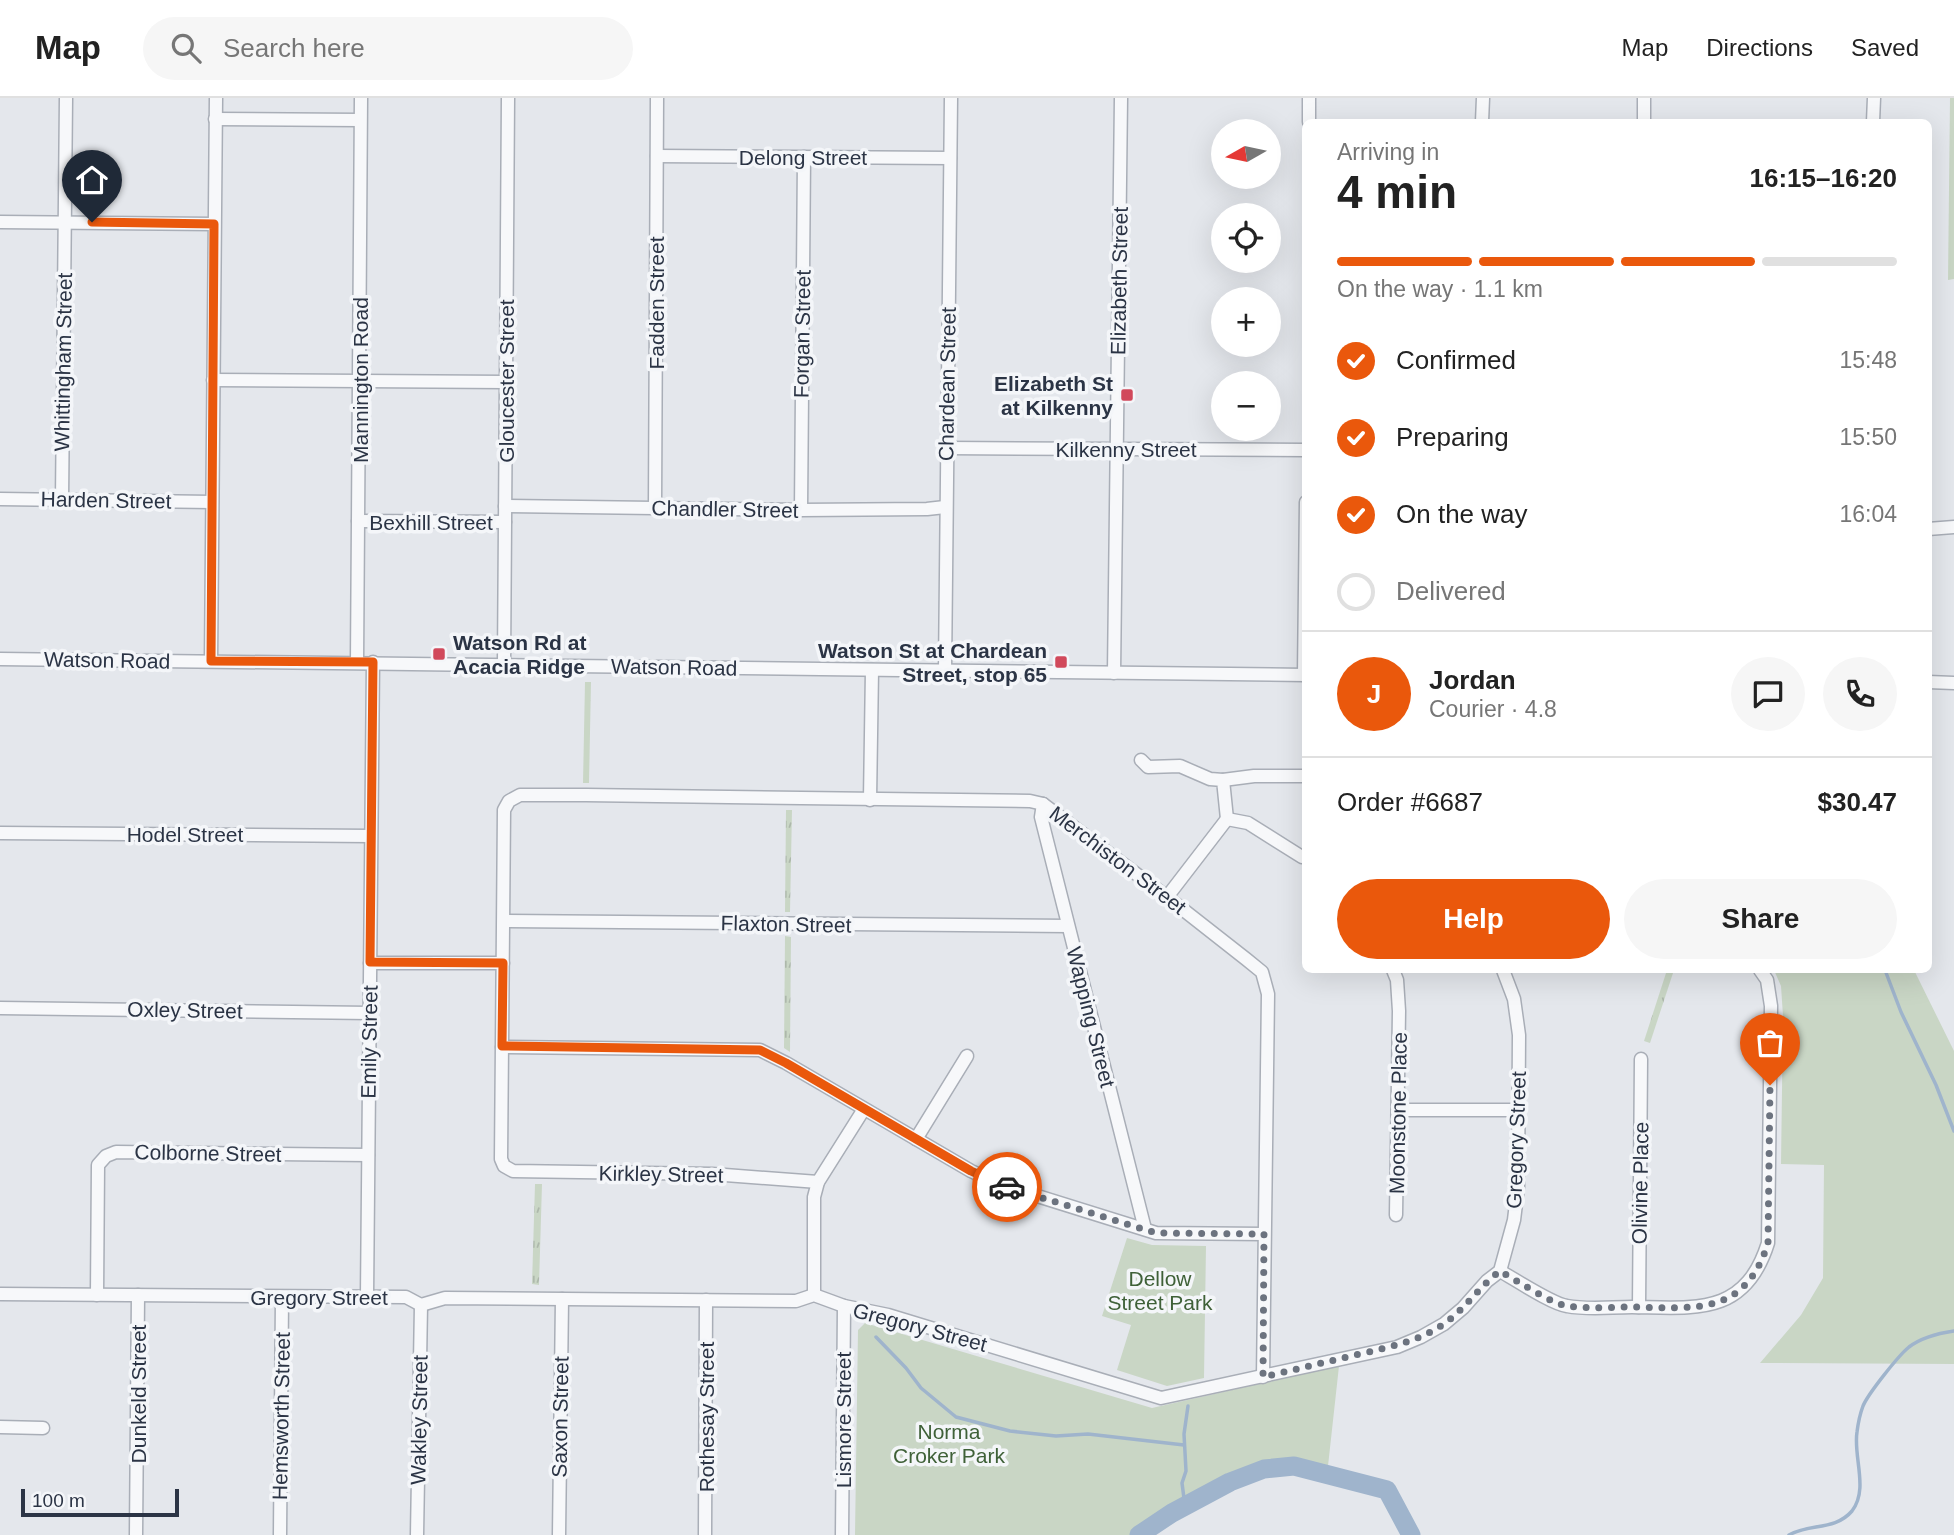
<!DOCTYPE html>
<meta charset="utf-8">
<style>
body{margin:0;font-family:Helvetica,sans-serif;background:#f6f6f6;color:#222;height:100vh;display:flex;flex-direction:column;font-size:26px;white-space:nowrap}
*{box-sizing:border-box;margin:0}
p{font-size:23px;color:#767676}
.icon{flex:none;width:38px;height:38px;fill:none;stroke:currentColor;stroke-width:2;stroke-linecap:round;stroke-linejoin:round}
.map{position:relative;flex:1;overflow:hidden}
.side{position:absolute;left:1302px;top:21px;width:630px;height:854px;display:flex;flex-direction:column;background:#fff;border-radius:10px;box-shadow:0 7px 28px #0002}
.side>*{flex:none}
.needle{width:46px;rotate:261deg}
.tools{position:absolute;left:1211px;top:21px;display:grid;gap:14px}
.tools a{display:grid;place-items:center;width:70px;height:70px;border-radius:50%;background:#fff;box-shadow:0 7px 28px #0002;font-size:35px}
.scale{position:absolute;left:21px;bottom:18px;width:158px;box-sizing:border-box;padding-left:7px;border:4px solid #2b3445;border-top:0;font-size:19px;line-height:24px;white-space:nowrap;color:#2b3445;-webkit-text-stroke:5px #f4f6f9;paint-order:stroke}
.pin{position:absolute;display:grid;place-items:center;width:60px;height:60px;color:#fff;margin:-72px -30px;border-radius:50% 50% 50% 0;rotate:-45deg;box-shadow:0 0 7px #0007}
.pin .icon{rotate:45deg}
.courier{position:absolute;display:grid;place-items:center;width:70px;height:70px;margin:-35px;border:5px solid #ea580c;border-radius:50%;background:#fff;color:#222;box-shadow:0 2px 9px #0007}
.overview em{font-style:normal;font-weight:800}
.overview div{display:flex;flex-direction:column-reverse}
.overview{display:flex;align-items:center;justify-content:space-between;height:119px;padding:0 35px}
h1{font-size:46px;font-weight:800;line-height:52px}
.bar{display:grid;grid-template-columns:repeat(4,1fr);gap:10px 7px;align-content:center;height:84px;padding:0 35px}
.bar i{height:9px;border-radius:5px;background:#e0e0e0}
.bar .current{background:#ea580c}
.bar p{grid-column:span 4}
.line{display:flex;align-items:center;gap:18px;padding:0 35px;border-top:2px solid #e0e0e0}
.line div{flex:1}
.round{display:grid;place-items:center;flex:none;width:74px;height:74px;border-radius:37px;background:#f6f6f6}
ol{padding:0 35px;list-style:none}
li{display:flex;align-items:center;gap:21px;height:77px}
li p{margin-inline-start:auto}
li .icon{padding:7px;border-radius:50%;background:#ea580c;color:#fff;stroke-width:4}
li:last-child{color:#767676}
li i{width:38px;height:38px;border:4px solid #e0e0e0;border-radius:50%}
.action{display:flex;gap:14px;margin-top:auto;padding:14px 35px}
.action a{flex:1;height:80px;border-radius:42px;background:#ea580c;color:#fff;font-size:28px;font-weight:800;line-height:80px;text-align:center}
.action a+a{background:#f6f6f6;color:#222}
header{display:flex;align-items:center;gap:42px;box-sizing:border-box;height:98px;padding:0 35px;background:#fff;border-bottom:2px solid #e0e0e0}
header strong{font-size:33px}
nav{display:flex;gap:38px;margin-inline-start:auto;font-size:24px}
.search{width:490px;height:63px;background:#f6f6f6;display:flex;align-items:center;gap:18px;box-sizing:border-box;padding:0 24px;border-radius:38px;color:#767676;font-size:26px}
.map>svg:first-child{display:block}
.grass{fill:url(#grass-tufts)}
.park{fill:#c9d6c5}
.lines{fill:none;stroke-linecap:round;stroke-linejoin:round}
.stream{stroke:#9fb4cc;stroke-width:3.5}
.river{stroke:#9fb4cc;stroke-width:19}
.minor-casing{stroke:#a9aeb7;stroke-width:15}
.minor{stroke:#f7f8fa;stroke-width:12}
.done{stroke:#6c737f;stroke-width:7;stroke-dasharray:0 12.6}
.route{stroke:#ea580c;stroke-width:9}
.poi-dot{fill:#d1495b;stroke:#f4f6f9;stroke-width:2.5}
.labels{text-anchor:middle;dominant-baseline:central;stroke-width:7;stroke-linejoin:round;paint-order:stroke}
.street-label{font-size:21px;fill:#2b3445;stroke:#f4f6f9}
.poi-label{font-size:21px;font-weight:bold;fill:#2b3445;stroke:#f4f6f9;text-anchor:end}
.park-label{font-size:21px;fill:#3f6138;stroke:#f4f6f9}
</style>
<header>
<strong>Map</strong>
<div class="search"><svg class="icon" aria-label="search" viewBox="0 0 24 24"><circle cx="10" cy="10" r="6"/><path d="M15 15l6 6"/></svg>Search here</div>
<nav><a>Map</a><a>Directions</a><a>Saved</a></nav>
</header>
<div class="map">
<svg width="1954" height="1437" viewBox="0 0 1954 1437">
<defs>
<pattern id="grass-tufts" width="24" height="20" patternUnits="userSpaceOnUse" patternTransform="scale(1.75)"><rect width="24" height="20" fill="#c9d6c5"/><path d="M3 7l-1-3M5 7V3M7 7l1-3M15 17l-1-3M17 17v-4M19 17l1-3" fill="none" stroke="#adb8ab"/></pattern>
</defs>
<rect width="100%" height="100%" fill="#e4e7ec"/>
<!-- grass -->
<g class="grass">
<polygon points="585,584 591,584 589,685 583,685"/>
<polygon points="786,712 792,712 790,814 785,814"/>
<polygon points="785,838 791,839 790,954 784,950"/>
<polygon points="1667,872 1674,872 1650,945 1644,943"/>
<polygon points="535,1086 542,1086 539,1187 532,1186"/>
</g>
<!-- park -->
<g class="park">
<polygon points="1950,0 1954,0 1954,181 1948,182"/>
<polygon points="1774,872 1914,872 1954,953 1954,1266 1760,1265 1801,1217 1823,1180 1824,1067 1781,1066 1783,918 1781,888"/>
<polygon points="1127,1140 1152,1147 1206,1148 1204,1280 1167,1288 1117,1272 1131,1227 1102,1218"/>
<path d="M865,1225l287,85 187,-42 -12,109c-10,-3 -21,-7 -31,-8 -46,-6 -119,43 -157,68h-284l3,-205z"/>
</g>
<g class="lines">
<!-- stream -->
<g class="stream">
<polyline points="1885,872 1901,914 1936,987 1954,1033"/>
<polyline points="876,1239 906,1270 921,1290 956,1319 1010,1333 1056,1338 1088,1336 1184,1347"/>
<polyline points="1185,1408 1182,1385 1186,1373 1184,1336 1188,1308"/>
<path d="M1789,1437c20,-12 46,-4 63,-24 17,-22 1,-54 5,-79 1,-8 3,-18 6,-26 5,-12 35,-50 46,-59 12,-9 31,-14 45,-16"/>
</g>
<!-- river -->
<polyline class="river" points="1139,1437 1172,1415 1230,1384 1264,1371 1294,1368 1387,1392 1411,1437"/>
<defs>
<g id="minor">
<polyline points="215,21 360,22"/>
<polyline points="1309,24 1309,0"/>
<polyline points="1482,24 1483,0"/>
<polyline points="1644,24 1644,0"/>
<polyline points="1873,24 1874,0"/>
<polyline points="657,58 950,60"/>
<polyline points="0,124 214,126"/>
<polyline points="213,282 506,284"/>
<polyline points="946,350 1306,352"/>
<polyline points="0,401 212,404"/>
<polyline points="62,402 66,0"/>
<polyline points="505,408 801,412 927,411 945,409"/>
<polyline points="655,409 657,0"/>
<polyline points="801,412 804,59"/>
<polyline points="358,423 505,424"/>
<polyline points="1928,431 1954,429"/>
<polyline points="0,561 1306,577"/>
<polyline points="211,563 216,0"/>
<polyline points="357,564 361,0"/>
<polyline points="504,566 508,0"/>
<polyline points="945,572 951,0"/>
<polyline points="1114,575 1121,0"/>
<polyline points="1304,577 1306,404"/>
<polyline points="1928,584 1954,585"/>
<polyline points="1141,662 1148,669 1180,668 1210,681 1223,682 1227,721"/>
<polyline points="1223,682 1254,678 1306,678"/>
<polyline points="870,702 872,572"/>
<polyline points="1043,706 1041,719 1145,1131"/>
<polyline points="1227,721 1248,725 1302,759"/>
<polyline points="0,735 370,738"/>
<polyline points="1167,799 1227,721"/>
<polyline points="504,823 1068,828"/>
<polyline points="370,865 503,865"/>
<polyline points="1393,872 1397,882 1399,913 1396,1117"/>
<polyline points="0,910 370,915"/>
<polyline points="502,949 760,952 786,965 971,1073 999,1086 1156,1135 1264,1136"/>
<polyline points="1398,1012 1519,1012"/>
<polyline points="916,1041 967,958"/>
<polyline points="818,1084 712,1076 513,1073 504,1068 501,1061 504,712 509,703 520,697 586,697 1030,703 1043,706 1167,799 1246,861 1262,874 1268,896 1263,1279"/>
<path d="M1500,1173c16,9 52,33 67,35 21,4 44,1 65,1 64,1 113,9 136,-64l3,-237 -4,-26 -7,-10"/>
<polyline points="0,1196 406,1199 421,1207 445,1200 796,1203 814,1197 844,1208 888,1217 1161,1300 1397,1249 1421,1239 1444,1226 1463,1210 1487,1183 1500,1173 1514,1122 1518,1089 1519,937 1514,901 1503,872"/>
<polyline points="97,1197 98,1067 106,1058 116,1054 368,1057"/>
<polyline points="814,1197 814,1099 818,1084 864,1011"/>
<polyline points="367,1198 373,564"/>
<polyline points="1639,1209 1641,961"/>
<polyline points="0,1329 43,1330"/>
<polyline points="136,1437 138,1197"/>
<polyline points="280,1437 282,1199"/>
<polyline points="417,1437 421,1207"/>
<polyline points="559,1437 562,1201"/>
<polyline points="705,1437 706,1202"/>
<polyline points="842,1437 844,1208"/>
</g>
</defs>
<!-- minor casing -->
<use href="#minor" class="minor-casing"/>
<!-- minor -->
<use href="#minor" class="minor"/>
</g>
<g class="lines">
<!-- done -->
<path class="done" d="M1007,1089l149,46 108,1 -1,143c34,-8 67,-16 101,-24 29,-7 56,-12 81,-30 21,-15 35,-37 55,-52 16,9 52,33 67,35 21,3 44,1 65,1 64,1 113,9 136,-64l2,-158"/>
<!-- route -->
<polyline class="route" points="92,124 214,126 211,563 373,564 370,864 503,865 502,948 760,952 786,965 971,1073 1007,1089"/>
</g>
<!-- markers -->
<g class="poi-dot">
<rect x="1120" y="290" width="14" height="14" rx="3.5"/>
<rect x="432" y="549" width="14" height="14" rx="3.5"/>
<rect x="1054" y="557" width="14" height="14" rx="3.5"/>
</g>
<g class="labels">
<!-- street labels -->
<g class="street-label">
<text x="803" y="59">Delong Street</text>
<text transform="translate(1119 183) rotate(-89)">Elizabeth Street</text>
<text transform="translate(656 205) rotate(-90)">Fadden Street</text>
<text transform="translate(802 236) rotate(-89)">Forgan Street</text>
<text transform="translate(63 264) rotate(-89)">Whittingham Street</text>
<text transform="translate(360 282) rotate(-90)">Mannington Road</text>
<text transform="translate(506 283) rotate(-90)">Gloucester Street</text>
<text transform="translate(947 286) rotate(-89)">Chardean Street</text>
<text x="1126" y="351">Kilkenny Street</text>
<text transform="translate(106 402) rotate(1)">Harden Street</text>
<text transform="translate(725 411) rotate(1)">Chandler Street</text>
<text x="431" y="424">Bexhill Street</text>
<text transform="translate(107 562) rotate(1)">Watson Road</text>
<text transform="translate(674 569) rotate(1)">Watson Road</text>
<text x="185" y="736">Hodel Street</text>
<text transform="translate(1118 762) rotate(37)">Merchiston Street</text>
<text transform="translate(786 826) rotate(1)">Flaxton Street</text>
<text transform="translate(185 912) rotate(1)">Oxley Street</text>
<text transform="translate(1091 919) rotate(76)">Wapping Street</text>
<text transform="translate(369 944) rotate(-89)">Emily Street</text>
<text transform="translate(1398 1015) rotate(-89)">Moonstone Place</text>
<text transform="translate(1516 1042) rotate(-88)">Gregory Street</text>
<text transform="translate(208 1055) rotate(1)">Colborne Street</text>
<text transform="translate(661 1076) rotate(1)">Kirkley Street</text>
<text transform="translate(1640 1085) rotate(-89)">Olivine Place</text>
<text x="319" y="1199">Gregory Street</text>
<text transform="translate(920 1229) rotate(15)">Gregory Street</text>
<text transform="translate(138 1296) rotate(-90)">Dunkeld Street</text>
<text transform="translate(281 1318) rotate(-89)">Hemsworth Street</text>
<text transform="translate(560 1319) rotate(-89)">Saxon Street</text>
<text transform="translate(706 1319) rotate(-90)">Rothesay Street</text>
<text transform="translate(419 1322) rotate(-89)">Wakley Street</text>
<text transform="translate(843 1322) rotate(-90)">Lismore Street</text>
</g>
<!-- poi labels -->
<g class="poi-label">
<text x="1113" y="285">Elizabeth St<tspan x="1113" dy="24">at Kilkenny</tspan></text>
<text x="453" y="544" text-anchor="start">Watson Rd at<tspan x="453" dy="24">Acacia Ridge</tspan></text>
<text x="1047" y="552">Watson St at Chardean<tspan x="1047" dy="24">Street, stop 65</tspan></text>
</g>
<!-- park labels -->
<g class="park-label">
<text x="1160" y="1180">Dellow<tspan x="1160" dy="24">Street Park</tspan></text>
<text x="949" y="1333">Norma<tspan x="949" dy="24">Croker Park</tspan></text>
</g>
</g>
</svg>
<div class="tools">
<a><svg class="needle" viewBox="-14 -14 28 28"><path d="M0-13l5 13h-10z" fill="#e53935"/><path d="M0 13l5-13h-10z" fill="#767676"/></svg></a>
<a><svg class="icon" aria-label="locate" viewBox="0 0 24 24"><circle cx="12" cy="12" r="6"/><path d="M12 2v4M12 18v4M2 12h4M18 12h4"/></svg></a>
<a>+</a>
<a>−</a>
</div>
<div class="scale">100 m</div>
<div class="pin" style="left:1770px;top:987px;background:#ea580c"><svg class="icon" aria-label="bag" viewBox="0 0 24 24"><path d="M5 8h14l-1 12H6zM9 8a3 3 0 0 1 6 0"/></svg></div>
<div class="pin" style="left:92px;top:124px;background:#1f2937"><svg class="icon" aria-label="home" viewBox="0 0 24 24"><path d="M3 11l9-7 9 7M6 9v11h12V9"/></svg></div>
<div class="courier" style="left:1007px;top:1089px"><svg class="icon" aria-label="car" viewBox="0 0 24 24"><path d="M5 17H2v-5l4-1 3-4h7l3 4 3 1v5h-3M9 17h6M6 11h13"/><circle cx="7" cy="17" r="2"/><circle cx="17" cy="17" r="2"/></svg></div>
<section class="side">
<div class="overview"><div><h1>4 min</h1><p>Arriving in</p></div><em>16:15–16:20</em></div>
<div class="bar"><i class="current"></i><i class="current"></i><i class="current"></i><i></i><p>On the way · 1.1 km</p></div>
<ol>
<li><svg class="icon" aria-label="check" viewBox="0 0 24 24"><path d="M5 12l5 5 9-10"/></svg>Confirmed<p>15:48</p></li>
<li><svg class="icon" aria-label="check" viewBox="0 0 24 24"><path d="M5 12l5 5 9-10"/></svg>Preparing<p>15:50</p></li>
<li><svg class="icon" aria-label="check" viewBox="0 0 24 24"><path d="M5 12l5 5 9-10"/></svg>On the way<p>16:04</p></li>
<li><i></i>Delivered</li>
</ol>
<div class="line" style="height:126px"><b class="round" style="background:#ea580c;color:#fff">J</b><div><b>Jordan</b><p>Courier · 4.8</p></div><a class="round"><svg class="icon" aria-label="chat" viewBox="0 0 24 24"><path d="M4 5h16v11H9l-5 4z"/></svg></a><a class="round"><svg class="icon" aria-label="phone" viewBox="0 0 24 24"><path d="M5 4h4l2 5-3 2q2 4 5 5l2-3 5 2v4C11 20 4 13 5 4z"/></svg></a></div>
<div class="line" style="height:91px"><div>Order #6687</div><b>$30.47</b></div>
<div class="action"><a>Help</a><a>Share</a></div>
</section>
</div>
